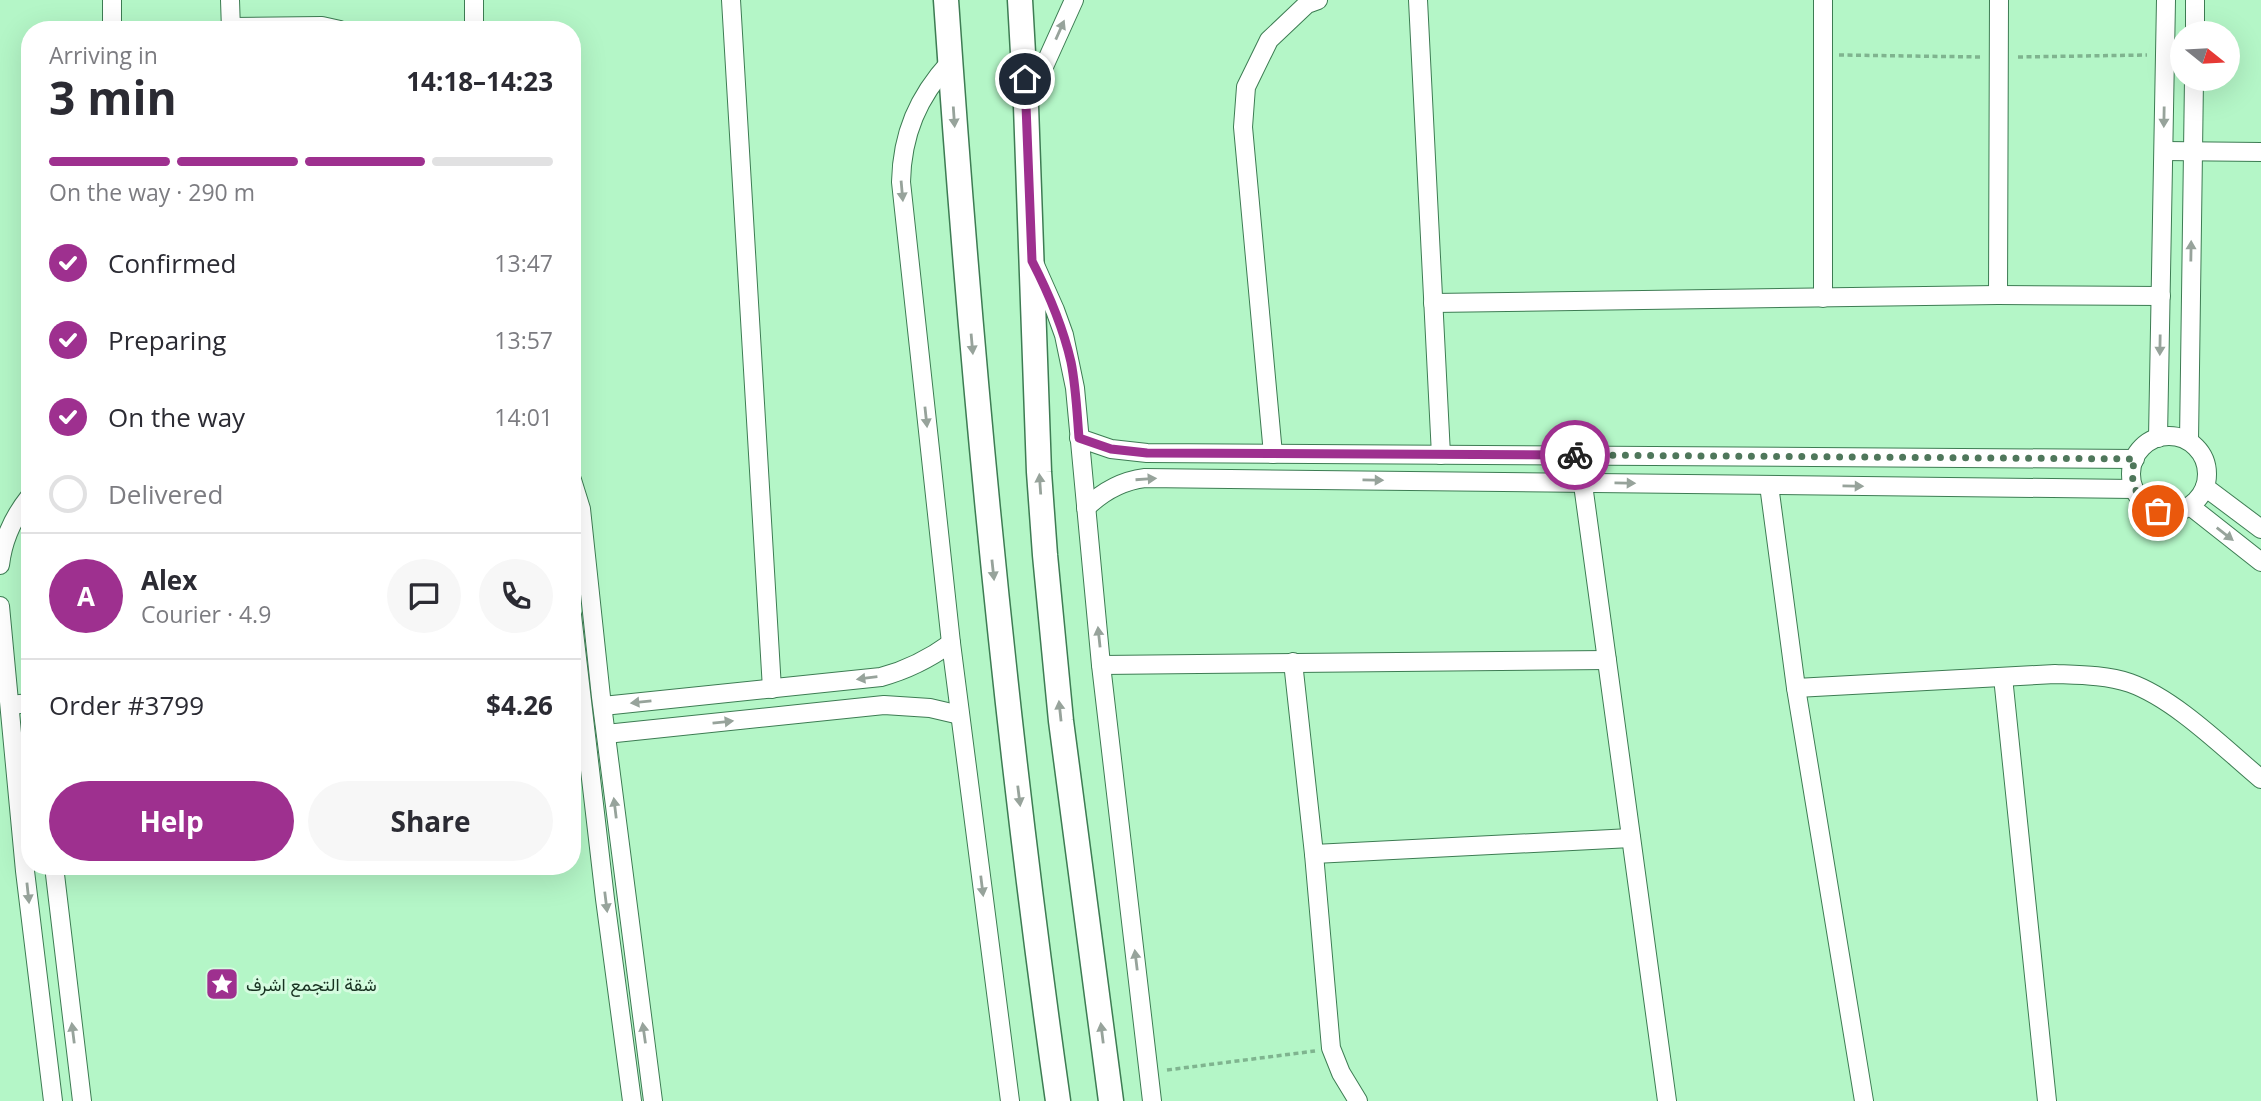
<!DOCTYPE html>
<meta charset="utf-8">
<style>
body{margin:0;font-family:"Open Sans",Vazirmatn,sans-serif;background:#f7f7f7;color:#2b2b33;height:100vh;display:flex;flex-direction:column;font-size:26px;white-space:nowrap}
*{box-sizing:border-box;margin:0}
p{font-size:23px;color:#7c7c81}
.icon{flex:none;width:38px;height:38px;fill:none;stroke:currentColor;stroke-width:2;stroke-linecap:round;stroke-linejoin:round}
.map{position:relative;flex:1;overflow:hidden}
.drawer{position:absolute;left:21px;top:21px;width:560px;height:854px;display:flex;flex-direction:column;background:#fff;border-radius:28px;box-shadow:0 7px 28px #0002}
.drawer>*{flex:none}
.needle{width:46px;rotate:108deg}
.controls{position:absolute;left:2170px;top:21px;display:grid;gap:14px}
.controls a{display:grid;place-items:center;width:70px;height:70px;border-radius:50%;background:#fff;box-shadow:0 7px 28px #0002;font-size:35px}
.pin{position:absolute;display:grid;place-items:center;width:60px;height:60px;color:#fff;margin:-30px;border:4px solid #fff;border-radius:50%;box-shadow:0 2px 7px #0007}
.courier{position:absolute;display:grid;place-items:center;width:70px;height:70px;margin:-35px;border:5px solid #9e308f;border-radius:50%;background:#fff;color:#222;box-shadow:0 2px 9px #0007}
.head em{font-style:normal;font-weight:700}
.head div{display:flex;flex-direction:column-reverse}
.head{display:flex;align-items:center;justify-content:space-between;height:119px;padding:0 28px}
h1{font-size:46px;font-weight:700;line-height:52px}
.bar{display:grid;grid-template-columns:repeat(4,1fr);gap:10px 7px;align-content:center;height:84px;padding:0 28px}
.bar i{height:9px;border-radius:5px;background:#e1e1e2}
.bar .on{background:#9e308f}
.bar p{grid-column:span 4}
.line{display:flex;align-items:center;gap:18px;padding:0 28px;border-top:2px solid #e1e1e2}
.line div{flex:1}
.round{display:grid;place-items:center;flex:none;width:74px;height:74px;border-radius:37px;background:#f7f7f7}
ol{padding:0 28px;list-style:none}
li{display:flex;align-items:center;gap:21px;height:77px}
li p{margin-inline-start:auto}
li .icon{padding:7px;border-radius:50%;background:#9e308f;color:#fff;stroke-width:4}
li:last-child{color:#7c7c81}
li i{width:38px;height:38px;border:4px solid #e1e1e2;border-radius:50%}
.primary-button{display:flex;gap:14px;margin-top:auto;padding:14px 28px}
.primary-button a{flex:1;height:80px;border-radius:42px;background:#9e308f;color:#fff;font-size:28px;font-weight:700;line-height:80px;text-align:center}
.primary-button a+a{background:#f7f7f7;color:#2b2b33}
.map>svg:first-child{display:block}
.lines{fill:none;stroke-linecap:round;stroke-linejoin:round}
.street-casing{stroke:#3d7c53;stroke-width:20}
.secondary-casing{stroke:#3d7c53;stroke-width:27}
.path{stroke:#7fb48f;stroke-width:3.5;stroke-dasharray:5 3.5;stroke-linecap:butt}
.street{stroke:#fff;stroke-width:18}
.secondary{stroke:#fff;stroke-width:24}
.oneway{fill:#97a39b}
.done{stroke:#4f775b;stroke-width:7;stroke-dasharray:0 12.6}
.route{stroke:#9e308f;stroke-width:9}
.labels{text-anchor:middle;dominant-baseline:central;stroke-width:6;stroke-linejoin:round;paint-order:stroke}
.poi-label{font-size:18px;fill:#183221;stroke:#d5fce0;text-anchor:start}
</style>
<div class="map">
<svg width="2261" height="1101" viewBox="0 0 2261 1101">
<rect width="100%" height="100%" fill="#b4f6c7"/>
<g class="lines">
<defs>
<g id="street">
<polyline points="112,0 112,30"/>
<polyline points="230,0 231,30"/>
<polyline points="474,0 474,30"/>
<polyline points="731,0 772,689"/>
<polyline points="1418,0 1441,455"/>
<polyline points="231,27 322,26 340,30"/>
<polyline points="2195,33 2195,0"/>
<path d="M950,62c-32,35 -48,72 -49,120l50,461 59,458"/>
<polyline points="1028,102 1074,0"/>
<polyline points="2164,151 2261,152"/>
<polyline points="1035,265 1055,310 1064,335 1075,388 1101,665 1152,1101"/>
<polyline points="1998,295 1999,0"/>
<polyline points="1823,298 1823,0"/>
<polyline points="1433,303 1998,295 2161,296"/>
<circle cx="2169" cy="474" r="38"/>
<polyline points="1079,438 1111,449 1147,453 2135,459"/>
<polyline points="2158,438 2166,0"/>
<polyline points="2189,441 2194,79"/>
<polyline points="1273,454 1243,127 1246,87 1269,40 1307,4 1318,0"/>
<polyline points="1579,455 1667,1101"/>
<polyline points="572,480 581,509 601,697 653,1101"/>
<polyline points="1769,485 1796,688 1864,1101"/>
<polyline points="2205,487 2261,529"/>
<polyline points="2190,506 2261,562"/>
<path d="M1086,508c17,-17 35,-27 59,-30l989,11"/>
<path d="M0,565c3,-26 14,-49 30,-69"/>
<polyline points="0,606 25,871 53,1101"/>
<polyline points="572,615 605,899 632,1101"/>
<polyline points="1293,662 1314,854 1331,1048 1341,1073 1358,1101"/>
<polyline points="1101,665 1607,660"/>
<polyline points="2003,677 2047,1101"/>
<path d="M1796,688l259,-14c25,1 51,1 75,9 45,16 94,65 131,96"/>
<polyline points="10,705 30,703"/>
<path d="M603,706l278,-29c26,-7 48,-18 70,-34"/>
<polyline points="606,734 884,705 930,708 960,715"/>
<polyline points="1314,854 1631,838"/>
<polyline points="54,866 82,1101"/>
</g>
<g id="secondary">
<path d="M946,0c25,368 60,735 112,1101"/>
<polyline points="1020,0 1026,106 1039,472 1045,555 1061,721 1111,1101"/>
</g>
</defs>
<!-- street casing -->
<use href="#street" class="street-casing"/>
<!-- secondary casing -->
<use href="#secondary" class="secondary-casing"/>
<!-- path -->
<g class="path">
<polyline points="1839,55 1982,57"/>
<polyline points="2018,57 2147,55"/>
<polyline points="1167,1070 1315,1051"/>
</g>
<!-- street -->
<use href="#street" class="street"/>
<!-- secondary -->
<use href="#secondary" class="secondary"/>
</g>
<!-- one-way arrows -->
<defs><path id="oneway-solid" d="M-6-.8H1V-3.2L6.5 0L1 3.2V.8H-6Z" transform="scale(1.75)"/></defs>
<g class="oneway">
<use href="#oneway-solid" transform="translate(1060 30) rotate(-66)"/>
<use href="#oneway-solid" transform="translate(954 117) rotate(86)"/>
<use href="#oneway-solid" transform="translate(2164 117) rotate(91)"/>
<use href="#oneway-solid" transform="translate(902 191) rotate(85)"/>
<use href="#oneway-solid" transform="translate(2191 251) rotate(-89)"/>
<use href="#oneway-solid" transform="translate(972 344) rotate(85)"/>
<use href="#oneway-solid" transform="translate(2160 345) rotate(91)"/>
<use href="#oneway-solid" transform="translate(926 417) rotate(84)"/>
<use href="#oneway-solid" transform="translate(1146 479) rotate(-4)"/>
<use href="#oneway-solid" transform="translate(1373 480) rotate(1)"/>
<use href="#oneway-solid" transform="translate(1625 483) rotate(1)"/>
<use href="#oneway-solid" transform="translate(1040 484) rotate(-94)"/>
<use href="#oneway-solid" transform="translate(1853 486) rotate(1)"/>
<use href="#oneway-solid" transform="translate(2225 534) rotate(38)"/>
<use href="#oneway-solid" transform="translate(993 570) rotate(84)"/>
<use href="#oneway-solid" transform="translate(1099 637) rotate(-96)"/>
<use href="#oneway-solid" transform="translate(867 678) rotate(173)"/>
<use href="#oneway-solid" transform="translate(641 702) rotate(174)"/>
<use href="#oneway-solid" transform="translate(1060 711) rotate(-96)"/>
<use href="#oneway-solid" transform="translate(723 722) rotate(-6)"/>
<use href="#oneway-solid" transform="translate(1019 796) rotate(83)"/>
<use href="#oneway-solid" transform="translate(615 808) rotate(-97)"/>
<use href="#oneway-solid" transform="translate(982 886) rotate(83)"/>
<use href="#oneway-solid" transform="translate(28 893) rotate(84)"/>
<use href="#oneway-solid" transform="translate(606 902) rotate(83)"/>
<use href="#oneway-solid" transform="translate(1136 960) rotate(-97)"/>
<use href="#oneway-solid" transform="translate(73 1033) rotate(-97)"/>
<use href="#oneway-solid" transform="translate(644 1033) rotate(-98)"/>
<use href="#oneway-solid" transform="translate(1102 1033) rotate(-97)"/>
</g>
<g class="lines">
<!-- done -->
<path class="done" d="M1575,455l560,4c-7,23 1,41 23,52"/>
<!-- route -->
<path class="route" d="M1025,79l7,182c17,33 31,66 39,101 5,25 6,51 8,76l32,11 36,4 428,2"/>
</g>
<!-- icons -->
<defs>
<symbol id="sight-square" viewBox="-11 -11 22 22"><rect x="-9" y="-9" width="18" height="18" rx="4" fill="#9e308f" stroke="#d5fce0"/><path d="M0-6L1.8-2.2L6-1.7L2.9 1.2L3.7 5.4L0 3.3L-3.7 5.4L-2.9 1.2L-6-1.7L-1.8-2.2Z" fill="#fff"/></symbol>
</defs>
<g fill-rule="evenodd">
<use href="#sight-square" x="203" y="965" width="38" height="38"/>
</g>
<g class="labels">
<!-- poi labels -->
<g class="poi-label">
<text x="246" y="984">شقة التجمع اشرف</text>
</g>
</g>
</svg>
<div class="controls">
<a><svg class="needle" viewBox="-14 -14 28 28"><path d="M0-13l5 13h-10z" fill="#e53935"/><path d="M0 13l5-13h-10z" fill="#7c7c81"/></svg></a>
</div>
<div class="pin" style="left:2158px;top:511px;background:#ea580c"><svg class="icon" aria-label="bag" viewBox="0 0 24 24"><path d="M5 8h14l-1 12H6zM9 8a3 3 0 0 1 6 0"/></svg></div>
<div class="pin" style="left:1025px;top:79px;background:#1f2937"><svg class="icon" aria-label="home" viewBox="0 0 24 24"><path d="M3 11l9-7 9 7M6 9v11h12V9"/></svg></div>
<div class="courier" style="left:1575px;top:455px"><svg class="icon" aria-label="bike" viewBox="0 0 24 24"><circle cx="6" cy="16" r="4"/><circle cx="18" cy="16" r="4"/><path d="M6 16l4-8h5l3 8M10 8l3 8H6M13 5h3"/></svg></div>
<section class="drawer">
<div class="head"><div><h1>3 min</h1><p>Arriving in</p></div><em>14:18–14:23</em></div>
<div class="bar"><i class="on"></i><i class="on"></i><i class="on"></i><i></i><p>On the way · 290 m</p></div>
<ol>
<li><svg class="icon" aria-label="check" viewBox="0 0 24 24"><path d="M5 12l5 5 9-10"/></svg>Confirmed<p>13:47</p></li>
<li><svg class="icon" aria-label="check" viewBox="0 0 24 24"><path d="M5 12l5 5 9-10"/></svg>Preparing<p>13:57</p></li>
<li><svg class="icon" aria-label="check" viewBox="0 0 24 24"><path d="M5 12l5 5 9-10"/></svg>On the way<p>14:01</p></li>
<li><i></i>Delivered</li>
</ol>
<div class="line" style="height:126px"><b class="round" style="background:#9e308f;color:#fff">A</b><div><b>Alex</b><p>Courier · 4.9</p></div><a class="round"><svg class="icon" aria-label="chat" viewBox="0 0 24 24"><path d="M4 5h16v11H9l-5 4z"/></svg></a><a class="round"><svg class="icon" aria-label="phone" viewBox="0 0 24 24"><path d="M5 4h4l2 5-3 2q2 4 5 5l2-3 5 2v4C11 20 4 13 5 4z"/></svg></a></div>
<div class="line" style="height:91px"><div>Order #3799</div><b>$4.26</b></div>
<div class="primary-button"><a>Help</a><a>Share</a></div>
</section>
</div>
